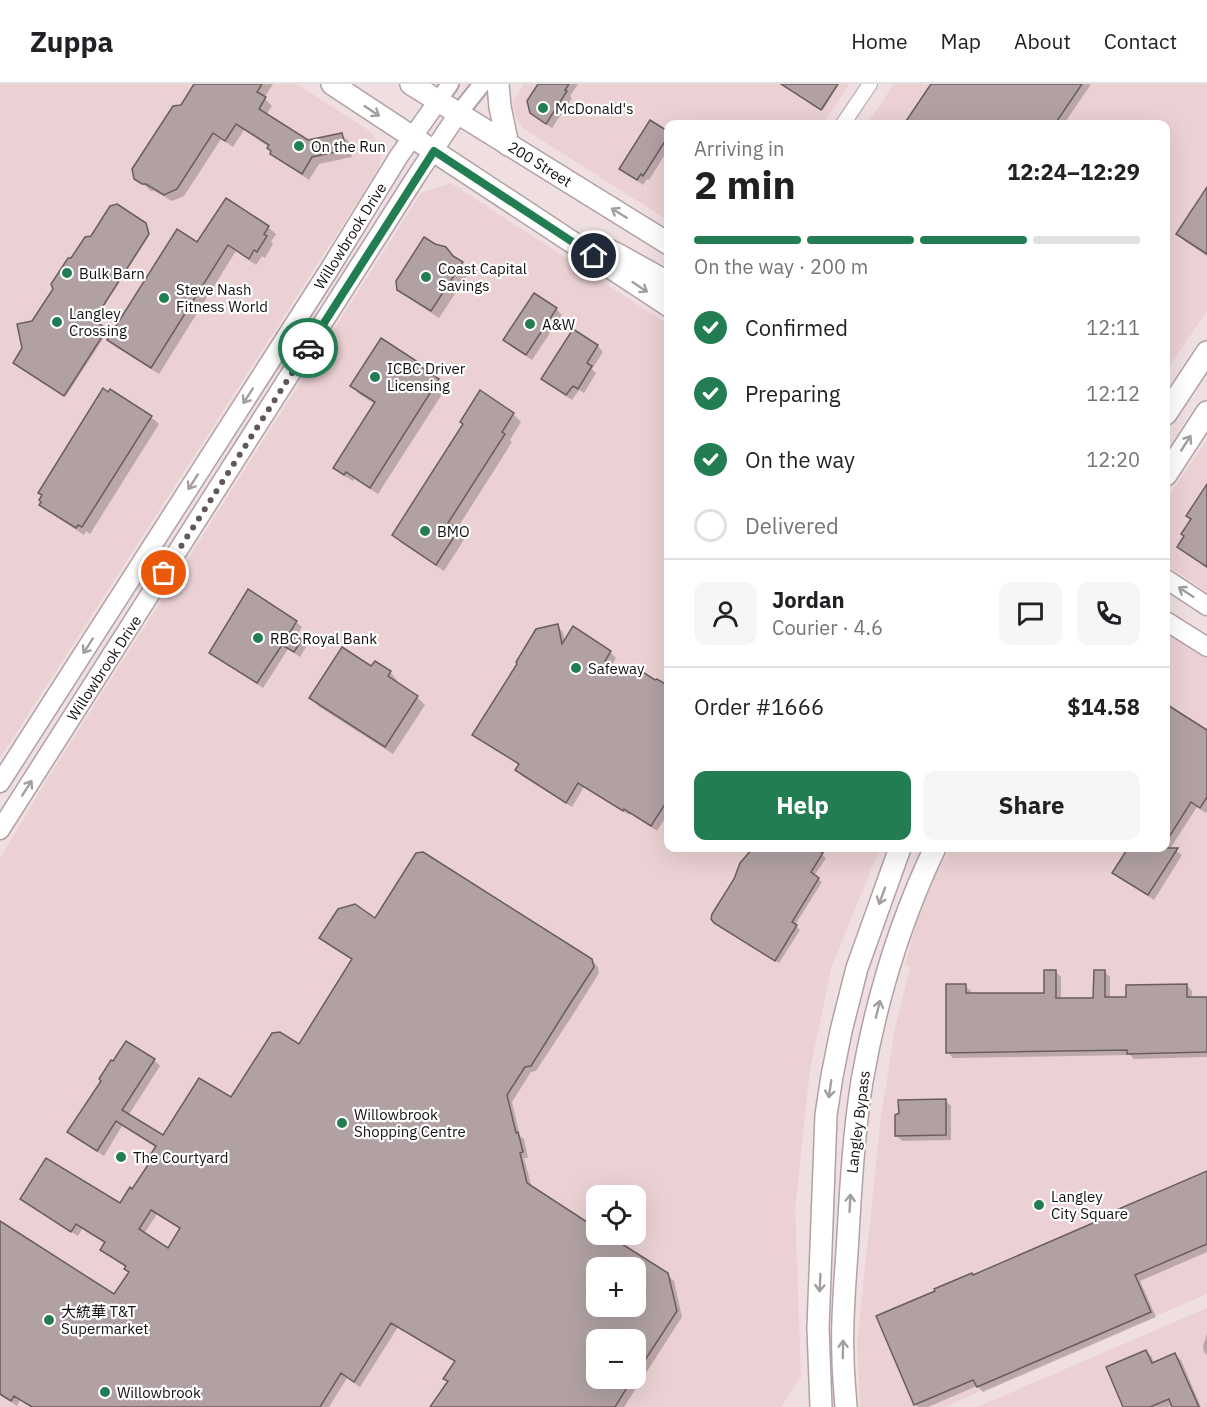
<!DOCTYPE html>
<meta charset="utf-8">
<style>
body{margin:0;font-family:"IBM Plex Sans","Noto Sans SC",sans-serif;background:#f6f6f6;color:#202124;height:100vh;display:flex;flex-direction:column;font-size:22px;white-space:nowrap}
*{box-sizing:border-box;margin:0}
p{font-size:20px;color:#757577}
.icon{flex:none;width:33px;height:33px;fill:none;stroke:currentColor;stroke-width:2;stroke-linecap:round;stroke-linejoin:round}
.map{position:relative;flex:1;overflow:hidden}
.sheet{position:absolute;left:664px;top:36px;width:506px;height:732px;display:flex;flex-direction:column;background:#fff;border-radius:12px;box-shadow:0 6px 24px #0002}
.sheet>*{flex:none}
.tools{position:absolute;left:586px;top:1101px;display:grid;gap:12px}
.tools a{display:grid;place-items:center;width:60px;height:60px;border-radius:12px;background:#fff;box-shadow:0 6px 24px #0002;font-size:30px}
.pin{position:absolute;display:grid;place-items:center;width:51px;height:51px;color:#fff;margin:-26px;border:3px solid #fff;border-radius:50%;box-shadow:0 2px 6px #0007}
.courier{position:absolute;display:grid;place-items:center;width:60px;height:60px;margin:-30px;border:4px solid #237d52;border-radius:50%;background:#fff;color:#222;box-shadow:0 2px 8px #0007}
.overview em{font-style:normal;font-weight:800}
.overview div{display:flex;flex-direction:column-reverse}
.overview{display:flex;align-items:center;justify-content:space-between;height:102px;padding:0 30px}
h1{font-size:39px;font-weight:800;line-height:45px}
.bar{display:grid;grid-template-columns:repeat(4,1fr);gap:9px 6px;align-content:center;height:72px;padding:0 30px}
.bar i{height:8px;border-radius:4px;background:#e0e0e0}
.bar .active{background:#237d52}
.bar p{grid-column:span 4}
.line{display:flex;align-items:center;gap:15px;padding:0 30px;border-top:2px solid #e0e0e0}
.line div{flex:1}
.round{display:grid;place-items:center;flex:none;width:63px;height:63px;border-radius:12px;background:#f6f6f6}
ol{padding:0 30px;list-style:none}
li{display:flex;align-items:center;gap:18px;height:66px}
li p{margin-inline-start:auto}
li .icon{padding:6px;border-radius:50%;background:#237d52;color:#fff;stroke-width:4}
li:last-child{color:#757577}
li i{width:33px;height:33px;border:3px solid #e0e0e0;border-radius:50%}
.action{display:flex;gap:12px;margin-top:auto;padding:12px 30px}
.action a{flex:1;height:69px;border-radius:12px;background:#237d52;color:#fff;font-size:24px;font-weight:800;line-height:69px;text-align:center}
.action a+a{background:#f6f6f6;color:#202124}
header{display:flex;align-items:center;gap:36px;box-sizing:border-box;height:84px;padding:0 30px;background:#fff;border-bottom:2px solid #e0e0e0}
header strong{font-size:28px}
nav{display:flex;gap:33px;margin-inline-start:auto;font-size:21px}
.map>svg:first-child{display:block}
.built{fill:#ebd1d4;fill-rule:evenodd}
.shadow{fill:#0003;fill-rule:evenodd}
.building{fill:#b1a1a3;stroke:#6b5d5f;stroke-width:1.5;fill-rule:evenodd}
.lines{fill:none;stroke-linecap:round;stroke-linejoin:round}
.minor-casing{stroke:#b2a1a4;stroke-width:16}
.tertiary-casing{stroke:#b2a1a4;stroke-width:20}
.secondary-casing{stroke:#b2a1a4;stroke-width:21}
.primary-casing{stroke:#b2a1a4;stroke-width:24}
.trunk-casing{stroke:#b2a1a4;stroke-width:24}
.minor{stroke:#fff;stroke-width:14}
.tertiary{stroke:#fff;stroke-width:16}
.secondary{stroke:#fff;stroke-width:18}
.primary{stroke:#fff;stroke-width:21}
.trunk{stroke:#fff;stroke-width:21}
.oneway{stroke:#a19f9f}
.done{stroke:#605758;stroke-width:6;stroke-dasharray:0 10.8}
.route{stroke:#237d52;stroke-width:8}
.poi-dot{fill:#237d52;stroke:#fff;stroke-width:2}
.labels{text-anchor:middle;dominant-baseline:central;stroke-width:4.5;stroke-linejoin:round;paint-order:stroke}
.poi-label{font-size:15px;fill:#130e0f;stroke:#fff;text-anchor:start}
.street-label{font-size:15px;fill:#130e0f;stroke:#fff}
</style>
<header>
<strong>Zuppa</strong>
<nav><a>Home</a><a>Map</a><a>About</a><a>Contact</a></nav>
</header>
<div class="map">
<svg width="1207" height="1323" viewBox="0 0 1207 1323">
<rect width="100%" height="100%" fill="#f0dfe1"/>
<!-- built -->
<g class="built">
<polygon points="0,0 297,0 371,48 378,59 381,72 378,86 0,674"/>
<polygon points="524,0 850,0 823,40 669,40 669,137 524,45 517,36 512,19"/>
<polygon points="894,0 1207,0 1207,227 1166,287 1166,40 867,40"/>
<path d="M451,99l218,142v523h211l-48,117 -22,105 -15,139 6,167 -20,31h-781v-549l46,-77 375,-588zM597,1112h39v38h-39zM597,1184h39v38h-39zM597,1256h39v38h-39z"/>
<polygon points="1207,356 1207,508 1166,481 1166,416"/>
<polygon points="1166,545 1207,571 1207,1210 944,1323 860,1323 857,1260 881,1032 895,944 910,883 905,881 916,840 934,795 951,764 1166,764"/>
<polygon points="1207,1224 1207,1323 977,1323 1098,1271"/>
</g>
<!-- shadow -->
<g class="shadow">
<polygon points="196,0 273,0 264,14 272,22 266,31 308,58 342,51 349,58 352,73 319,80 309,96 279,76 272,69 273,68 269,63 244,46 233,63 221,55 184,112 172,117 154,107 151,107 136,94"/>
<polygon points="540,0 578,0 570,12 572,14 552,44 538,35 532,29"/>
<polygon points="783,0 839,0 823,26"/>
<polygon points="933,0 1091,0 1064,40 906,40"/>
<polygon points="669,50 669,64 649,96 647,95 643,101 627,90 621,85"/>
<polygon points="1207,105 1207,172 1186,158 1178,150"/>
<polygon points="226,116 268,143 276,150 271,158 273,160 265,174 262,172 256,181 236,167 159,290 116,263 109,256 198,160"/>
<polygon points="145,140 147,142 149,152 94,238 108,247 66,312 16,280 24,264 33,238 72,175 92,154"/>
<polygon points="435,162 446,164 470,187 439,234 407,213 399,205"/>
<polygon points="556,225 562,231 532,276 511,262 505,256"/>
<polygon points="574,247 598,262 603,268 592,285 596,289 584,309 579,306 572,316 548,300 543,295"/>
<polygon points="420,281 446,304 378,410 354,395 353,397 343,391 335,383 375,320 359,310 352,302"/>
<polygon points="513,330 521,338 510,356 512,358 457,445 465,454 444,487 401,459 394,451"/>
<polygon points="151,333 159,340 90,450 86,447 84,451 49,428 41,421 43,412 40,409"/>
<polygon points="296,538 302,543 295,554 306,563 300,573 288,565 263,604 217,574 211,569"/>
<polygon points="557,542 563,548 565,558 573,544 610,568 616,574 611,582 627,592 669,604 669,728 657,747 630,729 629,731 584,703 572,723 522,692 517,686 520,681 480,656 474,650"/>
<polygon points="372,584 390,588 397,596 396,599 417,613 425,621 393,670 318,622 311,614"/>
<polygon points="1166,622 1207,648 1207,727 1206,729 1197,723 1171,763 1182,771 1154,816 1119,794 1114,788 1127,768 1120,764 1166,764"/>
<polygon points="755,764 825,764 821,770 826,774 814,792 822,798 795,841 800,846 779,879 720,842 736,796 748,770"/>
<path d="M375,836l217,40 6,7 1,6 -25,40 -38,58 -5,1 -19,30 8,34 4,3 4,19h-4l8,30 58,38 7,2v6l70,40 7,7 8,36 -58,90h-192l17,-25 -4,-3 11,-17 -58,-35 -38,60 -13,-9 -18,29h-298l-11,-7 -3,6 -17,-11v-172l115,73 15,-24 -3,-4 -19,-13 -6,-5 4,-6 -24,-15 -4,7 -51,-32 -5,-6 98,7 13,-14 16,-26 8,-17 -35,-22 -18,30 -30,-19 -5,-6 58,-88 27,17 6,6 -32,50 35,22 68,-39 68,-53 54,-86 -26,-16 -6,-6zM157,1130l24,15 -13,21 -24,-16zM597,1184h39v38h-39zM597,1256h39v38h-39z"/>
<polygon points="1055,887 1061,893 1061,915 1095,915 1104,887 1110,893 1110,915 1128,915 1187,901 1192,907 1192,915 1207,914 1207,973 1134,975 1130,971 953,974 948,968 965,902 971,907 971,911 1046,910"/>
<polygon points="945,1016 951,1022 951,1056 902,1057 896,1051"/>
<polygon points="1207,1089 1207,1168 1140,1197 1156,1233 983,1308 977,1302 928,1323 918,1323 915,1320 974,1192"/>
<polygon points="1207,1250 1207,1271 1204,1268 1203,1262"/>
<polygon points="1146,1267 1152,1273 1154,1280 1175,1271 1181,1276 1201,1323 1174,1323 1173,1321 1168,1323 1125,1323"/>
</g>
<!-- building -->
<g class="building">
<polygon points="194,0 262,0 257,8 266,13 259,25 308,56 342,49 346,66 312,73 302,90 270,70 271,67 267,64 269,61 236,40 225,57 213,49 177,105 164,111 146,100 142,100 134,95 132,85 173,22 181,21"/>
<polygon points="538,0 569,0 565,6 567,7 546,40 530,29 527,17"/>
<polygon points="781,0 838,0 821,26"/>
<polygon points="931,0 1082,0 1055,40 904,40"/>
<polygon points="650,36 669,48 669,51 643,92 641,90 637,96 619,85"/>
<polygon points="1207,103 1207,170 1176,150"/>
<polygon points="226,114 269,142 264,150 267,152 257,168 254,166 249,175 228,161 151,284 107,256 177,145 197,158"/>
<polygon points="117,120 146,139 149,150 94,236 107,245 64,312 13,279 22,264 17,240 32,237 53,205 51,200 68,174 71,174 85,153 91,152 110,122"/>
<polygon points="424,153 435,160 446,163 453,172 463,178 431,227 397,206 396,197"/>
<polygon points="534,209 557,224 526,271 503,256"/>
<polygon points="573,245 598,261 587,279 592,282 578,305 573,302 566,311 541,295"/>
<polygon points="381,254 421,280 420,282 439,295 370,404 346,388 344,391 333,384 375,318 350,302"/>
<polygon points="103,304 108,308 110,305 152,332 82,443 78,441 76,444 39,421 41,418 39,416 42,411 38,409"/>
<polygon points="480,306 514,329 502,348 505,350 448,439 459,445 436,481 392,451 463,340 460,338"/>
<polygon points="1207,400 1207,483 1177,463 1184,452 1181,450 1191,435 1186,432"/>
<polygon points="248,505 297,537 290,548 302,556 294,568 282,561 257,599 209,569"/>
<polygon points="558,540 562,560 573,542 611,567 605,577 627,590 631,584 635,583 655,596 657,595 669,602 669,714 651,742 624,725 623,727 578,699 566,719 515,686 519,680 472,651 517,580 516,578 536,545"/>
<polygon points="342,563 371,582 375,577 391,587 388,592 418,612 385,663 309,614"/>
<polygon points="1166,620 1207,646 1207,713 1200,724 1191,718 1166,758"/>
<polygon points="753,764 815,764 823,769 811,788 819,794 792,838 797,841 775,877 714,839 711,835 712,830 734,795 740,779"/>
<polygon points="1128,764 1178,764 1148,811 1112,789"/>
<path d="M423,768l169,107 2,8 -26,40 -37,59 -6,1 -18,28 9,38 2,-1 5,20 -3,1 7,30 63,41 7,-8v18h13l13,9 -1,1 46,29 9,38 -41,63v-34h-39v38h36l-18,29h-185l18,-26 -5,-2 12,-18 -64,-38 -37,59 -13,-9 -21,34h-288l-18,-11 -3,5 -11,-7v-173l114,73 15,-22 -5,-3 2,-3 -26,-16 5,-8 -29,-18 -5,8 -51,-33 26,-41 74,45 10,-16 2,2 16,-24 -3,-2 11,-17 -40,-25 -19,30 -30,-19 34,-51 -2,-2 12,-19 2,1 13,-20 29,18 -33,51 41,25 36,-57 32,19 41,-64 8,-1 19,12 53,-85 -33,-21 19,-29 17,-5 20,14 41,-65zM151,1126l29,18 -12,20 -29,-19zM597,1184h39v38h-39z"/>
<polygon points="1044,886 1056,886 1056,914 1093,914 1094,886 1105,886 1105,913 1126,913 1126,901 1187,900 1187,913 1207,913 1207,968 1127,970 1127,966 946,969 946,900 966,900 966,909 1044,909"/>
<polygon points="946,1015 946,1051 895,1052 895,1031 899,1029 898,1016"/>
<polygon points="1207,1087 1207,1160 1135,1191 1151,1228 977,1303 973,1296 914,1321 876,1232 935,1207 934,1205 972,1189 973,1191 1100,1136 1100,1133"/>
<polygon points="1146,1266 1152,1279 1175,1269 1199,1323 1172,1323 1169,1315 1150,1323 1123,1323 1106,1283"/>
</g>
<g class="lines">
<defs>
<polyline id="minor" points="843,40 870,0"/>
<g id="tertiary">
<polyline points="438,17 450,0"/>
<polyline points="458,30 482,0"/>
</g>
<g id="secondary">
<polyline points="1166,495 1207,522"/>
<polyline points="1166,537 1207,563"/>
<polyline points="0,699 329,186 399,72 438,17"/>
<polyline points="0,746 417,91 458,30"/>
</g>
<g id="primary">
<polyline points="332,0 669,222"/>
<polyline points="411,0 669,160"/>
<polyline points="498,0 500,23 508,61"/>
<polyline points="594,159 617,170 669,199"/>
</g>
<g id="trunk">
<polyline points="1166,330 1207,268"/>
<polyline points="1166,391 1207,328"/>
<polyline points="821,1323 818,1244 826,1031 832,992 841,947 857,884 900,764"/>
<path d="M846,1323c-1,-17 -3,-33 -3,-50 -2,-41 3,-82 5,-122 3,-52 6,-103 14,-154 14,-80 38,-160 73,-233"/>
</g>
</defs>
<!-- minor casing -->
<use href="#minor" class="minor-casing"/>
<!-- tertiary casing -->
<use href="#tertiary" class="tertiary-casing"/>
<!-- secondary casing -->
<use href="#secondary" class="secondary-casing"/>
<!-- primary casing -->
<use href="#primary" class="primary-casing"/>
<!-- trunk casing -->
<use href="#trunk" class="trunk-casing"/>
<!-- minor -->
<use href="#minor" class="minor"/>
<!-- tertiary -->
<use href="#tertiary" class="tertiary"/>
<!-- secondary -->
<use href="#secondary" class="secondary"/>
<!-- primary -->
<use href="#primary" class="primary"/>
<!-- trunk -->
<use href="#trunk" class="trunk"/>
</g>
<!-- one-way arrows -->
<defs><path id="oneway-shaft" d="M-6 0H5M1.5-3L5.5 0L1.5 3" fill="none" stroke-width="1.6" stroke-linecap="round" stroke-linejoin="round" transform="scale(1.5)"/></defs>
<g class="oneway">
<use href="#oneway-shaft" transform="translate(372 27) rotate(34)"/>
<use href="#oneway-shaft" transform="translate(619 129) rotate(-148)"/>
<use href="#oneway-shaft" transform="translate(640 203) rotate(34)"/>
<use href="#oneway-shaft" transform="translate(248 312) rotate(123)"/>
<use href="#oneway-shaft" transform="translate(1186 359) rotate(-57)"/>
<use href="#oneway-shaft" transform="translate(193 398) rotate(123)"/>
<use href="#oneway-shaft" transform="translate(1186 508) rotate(-147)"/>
<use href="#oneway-shaft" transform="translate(88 562) rotate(123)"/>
<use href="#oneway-shaft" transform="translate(27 704) rotate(-57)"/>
<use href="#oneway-shaft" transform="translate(882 812) rotate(110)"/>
<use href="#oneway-shaft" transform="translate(878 925) rotate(-76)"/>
<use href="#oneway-shaft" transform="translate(830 1005) rotate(98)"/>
<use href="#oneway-shaft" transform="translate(850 1119) rotate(-87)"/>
<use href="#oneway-shaft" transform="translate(820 1199) rotate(93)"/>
<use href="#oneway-shaft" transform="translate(843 1265) rotate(-89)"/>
</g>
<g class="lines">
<!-- done -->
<polyline class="done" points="164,489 308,264"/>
<!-- route -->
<polyline class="route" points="308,264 434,67 594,172"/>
</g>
<!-- markers -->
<g class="poi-dot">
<circle cx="543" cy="24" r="6"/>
<circle cx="299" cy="62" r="6"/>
<circle cx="67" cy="189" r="6"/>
<circle cx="426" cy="193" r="6"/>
<circle cx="164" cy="214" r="6"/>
<circle cx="57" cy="238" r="6"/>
<circle cx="530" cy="240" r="6"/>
<circle cx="375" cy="293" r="6"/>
<circle cx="425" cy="447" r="6"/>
<circle cx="258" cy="554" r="6"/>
<circle cx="576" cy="584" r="6"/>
<circle cx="342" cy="1039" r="6"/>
<circle cx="121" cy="1073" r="6"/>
<circle cx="1039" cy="1121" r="6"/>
<circle cx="49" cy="1236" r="6"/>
<circle cx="105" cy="1308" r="6"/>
</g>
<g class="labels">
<!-- poi labels -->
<g class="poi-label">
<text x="555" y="24">McDonald's</text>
<text x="311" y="62">On the Run</text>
<text x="438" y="184">Coast Capital<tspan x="438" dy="17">Savings</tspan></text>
<text x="79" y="189">Bulk Barn</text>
<text x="176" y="205">Steve Nash<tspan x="176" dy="17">Fitness World</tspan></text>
<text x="69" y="229">Langley<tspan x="69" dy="17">Crossing</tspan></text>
<text x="542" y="240">A&amp;W</text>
<text x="387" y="284">ICBC Driver<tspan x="387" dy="17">Licensing</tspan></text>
<text x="437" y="447">BMO</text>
<text x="270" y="554">RBC Royal Bank</text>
<text x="588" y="584">Safeway</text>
<text x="354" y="1030">Willowbrook<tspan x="354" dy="17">Shopping Centre</tspan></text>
<text x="133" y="1073">The Courtyard</text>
<text x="1051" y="1112">Langley<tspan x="1051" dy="17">City Square</tspan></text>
<text x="61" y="1227">大統華 T&amp;T<tspan x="61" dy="17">Supermarket</tspan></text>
<text x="117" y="1308">Willowbrook</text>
</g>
<!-- street labels -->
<g class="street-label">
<text transform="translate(540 80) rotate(32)">200 Street</text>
<text transform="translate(350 152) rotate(-58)">Willowbrook Drive</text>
<text transform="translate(104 584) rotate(-57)">Willowbrook Drive</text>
<text transform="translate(858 1038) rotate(-83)">Langley Bypass</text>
</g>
</g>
</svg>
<div class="tools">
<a><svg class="icon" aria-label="locate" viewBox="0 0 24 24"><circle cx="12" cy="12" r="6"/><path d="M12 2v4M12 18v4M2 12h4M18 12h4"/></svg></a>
<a>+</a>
<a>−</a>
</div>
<div class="pin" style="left:164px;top:489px;background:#ea580c"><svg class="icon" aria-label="bag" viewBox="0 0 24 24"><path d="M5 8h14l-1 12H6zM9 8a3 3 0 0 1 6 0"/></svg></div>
<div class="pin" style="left:594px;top:172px;background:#1f2937"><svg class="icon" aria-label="home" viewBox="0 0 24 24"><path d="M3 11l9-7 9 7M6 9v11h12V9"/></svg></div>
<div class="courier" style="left:308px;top:264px"><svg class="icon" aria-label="car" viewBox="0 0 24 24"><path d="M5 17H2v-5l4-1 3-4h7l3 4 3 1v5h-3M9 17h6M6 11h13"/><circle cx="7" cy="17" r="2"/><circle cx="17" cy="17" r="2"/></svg></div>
<section class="sheet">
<div class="overview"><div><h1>2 min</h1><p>Arriving in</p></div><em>12:24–12:29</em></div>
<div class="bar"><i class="active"></i><i class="active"></i><i class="active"></i><i></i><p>On the way · 200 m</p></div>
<ol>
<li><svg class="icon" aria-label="check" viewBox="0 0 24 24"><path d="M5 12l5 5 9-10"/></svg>Confirmed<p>12:11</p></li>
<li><svg class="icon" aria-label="check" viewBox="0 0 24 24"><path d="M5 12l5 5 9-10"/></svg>Preparing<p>12:12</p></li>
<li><svg class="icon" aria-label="check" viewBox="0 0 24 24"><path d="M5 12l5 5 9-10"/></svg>On the way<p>12:20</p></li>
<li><i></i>Delivered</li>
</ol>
<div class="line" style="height:108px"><a class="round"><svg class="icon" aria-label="person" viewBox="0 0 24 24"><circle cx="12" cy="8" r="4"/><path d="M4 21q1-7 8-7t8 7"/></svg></a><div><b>Jordan</b><p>Courier · 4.6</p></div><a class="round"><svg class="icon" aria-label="chat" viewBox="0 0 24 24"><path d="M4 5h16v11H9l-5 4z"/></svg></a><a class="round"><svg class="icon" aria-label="phone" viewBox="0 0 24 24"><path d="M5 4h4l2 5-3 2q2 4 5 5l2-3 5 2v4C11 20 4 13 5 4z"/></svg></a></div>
<div class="line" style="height:78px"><div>Order #1666</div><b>$14.58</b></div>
<div class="action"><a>Help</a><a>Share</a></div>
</section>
</div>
